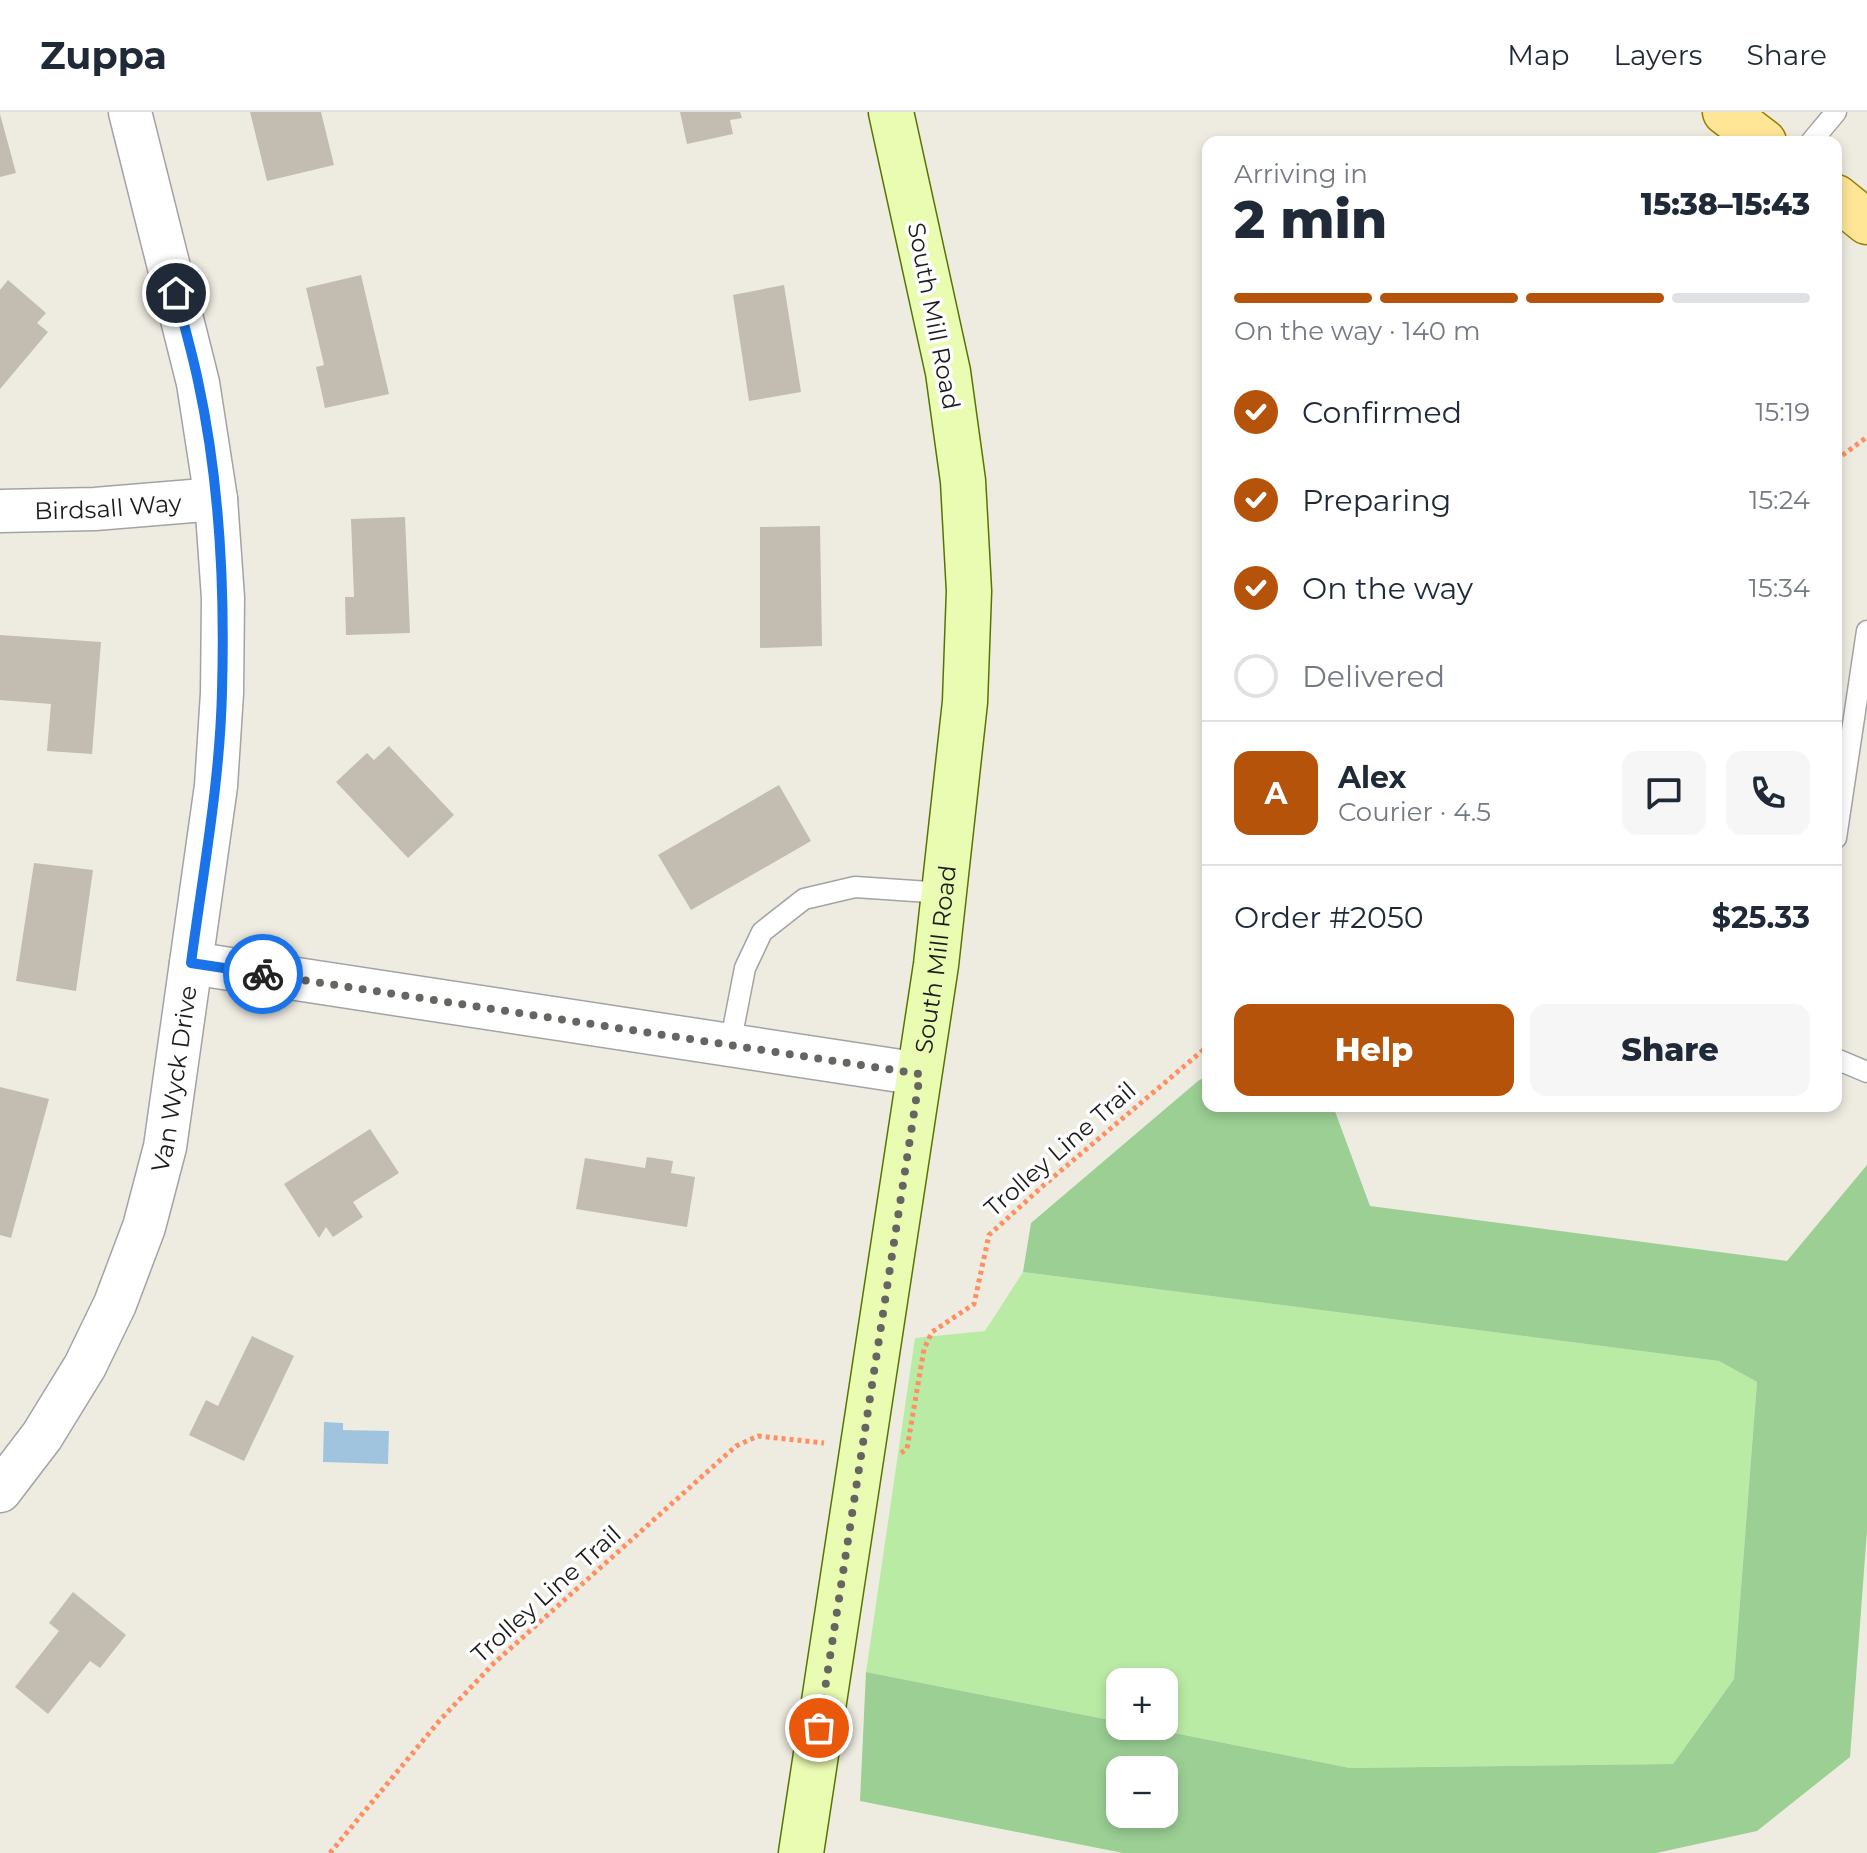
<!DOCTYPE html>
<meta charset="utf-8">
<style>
body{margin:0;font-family:Montserrat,sans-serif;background:#f6f6f7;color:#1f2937;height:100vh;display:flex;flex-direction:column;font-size:30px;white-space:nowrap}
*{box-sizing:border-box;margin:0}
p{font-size:26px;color:#747a83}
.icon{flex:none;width:44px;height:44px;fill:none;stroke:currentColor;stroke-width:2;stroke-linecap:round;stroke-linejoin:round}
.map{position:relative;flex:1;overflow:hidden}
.drawer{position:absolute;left:1202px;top:24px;width:640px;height:976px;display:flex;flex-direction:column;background:#fff;border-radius:16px;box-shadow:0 4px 12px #0003}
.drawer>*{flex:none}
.fabs{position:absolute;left:1106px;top:1556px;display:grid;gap:16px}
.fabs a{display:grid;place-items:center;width:72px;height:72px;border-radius:16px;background:#fff;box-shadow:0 4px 12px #0003;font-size:40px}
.pin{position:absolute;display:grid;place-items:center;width:68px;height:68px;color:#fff;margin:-34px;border:4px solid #fff;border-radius:50%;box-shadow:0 2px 8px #0007}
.courier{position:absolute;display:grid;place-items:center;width:80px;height:80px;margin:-40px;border:6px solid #1a73e8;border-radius:50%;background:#fff;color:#222;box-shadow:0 2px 10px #0007}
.headline em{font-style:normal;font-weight:800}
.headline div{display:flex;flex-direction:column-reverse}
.headline{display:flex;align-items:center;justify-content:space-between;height:136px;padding:0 32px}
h1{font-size:52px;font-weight:800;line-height:60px}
.bar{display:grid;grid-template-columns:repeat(4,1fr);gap:12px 8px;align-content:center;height:96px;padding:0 32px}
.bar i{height:10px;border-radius:6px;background:#e0e1e3}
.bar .on{background:#b45309}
.bar p{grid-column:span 4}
.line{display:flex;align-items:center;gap:20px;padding:0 32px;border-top:2px solid #e0e1e3}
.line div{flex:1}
.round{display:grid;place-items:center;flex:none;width:84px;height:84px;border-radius:16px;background:#f6f6f7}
ol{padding:0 32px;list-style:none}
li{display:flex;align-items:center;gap:24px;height:88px}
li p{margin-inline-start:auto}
li .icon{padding:8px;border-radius:50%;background:#b45309;color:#fff;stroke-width:4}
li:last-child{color:#747a83}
li i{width:44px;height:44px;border:4px solid #e0e1e3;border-radius:50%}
.action{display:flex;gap:16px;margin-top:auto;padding:16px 32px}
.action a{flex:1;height:92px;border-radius:16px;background:#b45309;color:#fff;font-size:32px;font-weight:800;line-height:92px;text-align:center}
.action a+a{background:#f6f6f7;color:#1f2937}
header{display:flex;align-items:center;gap:48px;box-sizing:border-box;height:112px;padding:0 40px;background:#fff;border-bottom:2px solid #e0e1e3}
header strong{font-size:38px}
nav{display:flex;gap:44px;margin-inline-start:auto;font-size:28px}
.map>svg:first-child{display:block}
.grass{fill:#baeba5}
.forest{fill:#9bcf94;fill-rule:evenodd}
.water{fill:#a0c4de}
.building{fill:#c2bcb1}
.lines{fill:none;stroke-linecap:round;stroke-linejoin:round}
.lane-casing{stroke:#a3a3a3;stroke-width:23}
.street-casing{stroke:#a3a3a3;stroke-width:45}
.secondary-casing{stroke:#547601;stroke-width:47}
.primary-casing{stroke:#957e00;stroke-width:47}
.path{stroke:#ff8f62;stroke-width:5;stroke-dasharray:4 4;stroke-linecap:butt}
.lane{stroke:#fff;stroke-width:20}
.street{stroke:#fff;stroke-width:42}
.secondary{stroke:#eafbb2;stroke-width:44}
.primary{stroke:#ffe596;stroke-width:44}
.done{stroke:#666561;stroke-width:8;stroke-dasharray:0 14.4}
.route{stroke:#1a73e8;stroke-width:10}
.labels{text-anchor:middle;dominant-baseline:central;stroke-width:7;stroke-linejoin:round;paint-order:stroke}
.street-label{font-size:24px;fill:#1c1c1c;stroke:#fff}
</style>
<header>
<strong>Zuppa</strong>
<nav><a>Map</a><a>Layers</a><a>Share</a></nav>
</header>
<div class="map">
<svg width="1867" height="1741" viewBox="0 0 1867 1741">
<rect width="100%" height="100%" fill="#eeece1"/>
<!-- grass -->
<polygon class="grass" points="1023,1160 1719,1249 1757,1270 1734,1567 1673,1652 1350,1656 1139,1614 1164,1614 1164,1570 1120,1570 1120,1610 866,1560 915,1226 985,1219"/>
<!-- forest -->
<path class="forest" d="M1208,963v31h125l37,100 417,55 80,-96v366l-17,226 -93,74 -101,22h-533l-263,-52 6,-129 254,50v4h19l211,42 323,-4 61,-85 23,-297 -38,-21 -696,-89 8,-49 167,-142zM1120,1658h44v44h-44z"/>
<!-- water -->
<polygon class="water" points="324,1310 343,1311 343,1318 389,1319 388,1352 323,1350"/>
<!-- building -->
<g class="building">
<polygon points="250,0 321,0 334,53 267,69"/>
<polygon points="680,0 740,0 742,6 730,8 733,22 687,32"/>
<polygon points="0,2 16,61 0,65"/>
<polygon points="361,163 389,282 325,296 316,255 324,253 306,176"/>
<polygon points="8,168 46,201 37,211 48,220 0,277 0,178"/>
<polygon points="784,173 801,280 749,289 733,183"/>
<polygon points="405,405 410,521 346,523 345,485 354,485 351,407"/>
<polygon points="820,414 822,534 760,536 760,415"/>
<polygon points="0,523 101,530 92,642 47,639 51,592 0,588"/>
<polygon points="389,634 454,703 408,746 336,670 367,641 374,648"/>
<polygon points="779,673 811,729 691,798 658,743"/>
<polygon points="34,751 93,758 76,879 16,869"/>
<polygon points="0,975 49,987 11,1126 0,1123"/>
<polygon points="370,1017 399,1061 353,1090 363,1105 333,1125 326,1115 319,1126 284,1072"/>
<polygon points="647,1045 673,1049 671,1061 695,1065 687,1115 576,1097 585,1046 645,1056"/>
<polygon points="252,1224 294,1244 244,1349 189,1323 206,1288 218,1294"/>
<polygon points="73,1480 126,1523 100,1556 90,1549 48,1602 15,1575 59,1519 49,1511"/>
</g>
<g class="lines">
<defs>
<g id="lane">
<polyline points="1811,30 1836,0"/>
<polyline points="1836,726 1867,519"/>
<polyline points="730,933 745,856 762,820 804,787 855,775 944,781"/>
<polyline points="1836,947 1867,960"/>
</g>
<g id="street">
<path id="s1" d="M0,399l95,-2 121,-10"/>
<polyline points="191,851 920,962"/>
<path id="s2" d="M0,1379l42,-55 43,-70 30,-62 29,-77 21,-80 51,-361 6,-93 1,-95 -7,-99 -18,-116 -68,-271"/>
</g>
<g id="secondary">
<path id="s3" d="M801,1741l135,-888 29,-263 4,-111 -6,-110 -15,-109 -57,-260"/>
</g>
<g id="primary">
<polyline points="1725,0 1764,30"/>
<polyline points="1836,85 1867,110"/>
</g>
</defs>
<!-- lane casing -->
<use href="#lane" class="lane-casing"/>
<!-- street casing -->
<use href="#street" class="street-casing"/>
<!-- secondary casing -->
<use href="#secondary" class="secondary-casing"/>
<!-- primary casing -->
<use href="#primary" class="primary-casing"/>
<!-- path -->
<g class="path">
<polyline points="1836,348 1867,325"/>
<polyline points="901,1341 907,1337 924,1237 932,1220 974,1192 989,1123 1044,1073 1208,934"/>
<polyline points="330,1741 440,1608 493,1552 736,1334 758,1324 824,1331"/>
</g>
<!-- lane -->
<use href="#lane" class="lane"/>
<!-- street -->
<use href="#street" class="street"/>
<!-- secondary -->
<use href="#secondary" class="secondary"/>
<!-- primary -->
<use href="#primary" class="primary"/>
</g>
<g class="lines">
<!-- done -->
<polyline class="done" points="263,862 920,962 819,1616"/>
<!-- route -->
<path class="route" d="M176,181c7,29 16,59 22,88 22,101 27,207 24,310 -2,91 -19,181 -31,272l72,11"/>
</g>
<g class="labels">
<!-- street labels -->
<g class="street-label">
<text transform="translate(934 204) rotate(79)">South Mill Road</text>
<text stroke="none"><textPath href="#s1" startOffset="108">Birdsall Way</textPath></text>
<text stroke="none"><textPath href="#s3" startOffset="904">South Mill Road</textPath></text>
<text stroke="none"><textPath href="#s2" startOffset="454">Van Wyck Drive</textPath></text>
<text transform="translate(1060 1037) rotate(-41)">Trolley Line Trail</text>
<text transform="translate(546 1482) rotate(-42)">Trolley Line Trail</text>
</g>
</g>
</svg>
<div class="fabs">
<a>+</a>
<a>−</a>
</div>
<div class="pin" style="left:819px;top:1616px;background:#ea580c"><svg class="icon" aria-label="bag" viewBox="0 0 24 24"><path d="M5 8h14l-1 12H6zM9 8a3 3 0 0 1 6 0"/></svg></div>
<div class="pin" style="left:176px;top:181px;background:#1f2937"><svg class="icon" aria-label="home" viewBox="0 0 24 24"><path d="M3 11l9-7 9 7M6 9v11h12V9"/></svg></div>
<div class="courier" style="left:263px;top:862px"><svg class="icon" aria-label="bike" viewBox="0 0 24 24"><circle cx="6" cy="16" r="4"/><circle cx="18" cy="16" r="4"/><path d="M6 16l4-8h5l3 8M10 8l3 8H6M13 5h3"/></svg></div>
<section class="drawer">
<div class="headline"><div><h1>2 min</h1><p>Arriving in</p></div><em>15:38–15:43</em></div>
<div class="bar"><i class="on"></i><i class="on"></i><i class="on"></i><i></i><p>On the way · 140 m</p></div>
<ol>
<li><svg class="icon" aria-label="check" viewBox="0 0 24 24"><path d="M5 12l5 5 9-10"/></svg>Confirmed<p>15:19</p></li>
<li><svg class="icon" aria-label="check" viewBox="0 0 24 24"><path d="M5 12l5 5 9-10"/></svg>Preparing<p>15:24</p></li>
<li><svg class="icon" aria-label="check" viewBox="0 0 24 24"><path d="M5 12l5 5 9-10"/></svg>On the way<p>15:34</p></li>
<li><i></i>Delivered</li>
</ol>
<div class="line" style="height:144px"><b class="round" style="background:#b45309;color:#fff">A</b><div><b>Alex</b><p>Courier · 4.5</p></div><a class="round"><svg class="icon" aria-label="chat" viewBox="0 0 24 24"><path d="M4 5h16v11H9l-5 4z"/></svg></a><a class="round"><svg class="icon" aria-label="phone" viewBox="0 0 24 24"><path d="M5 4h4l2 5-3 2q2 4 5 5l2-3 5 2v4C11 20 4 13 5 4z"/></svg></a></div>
<div class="line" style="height:104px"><div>Order #2050</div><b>$25.33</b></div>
<div class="action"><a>Help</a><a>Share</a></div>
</section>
</div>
